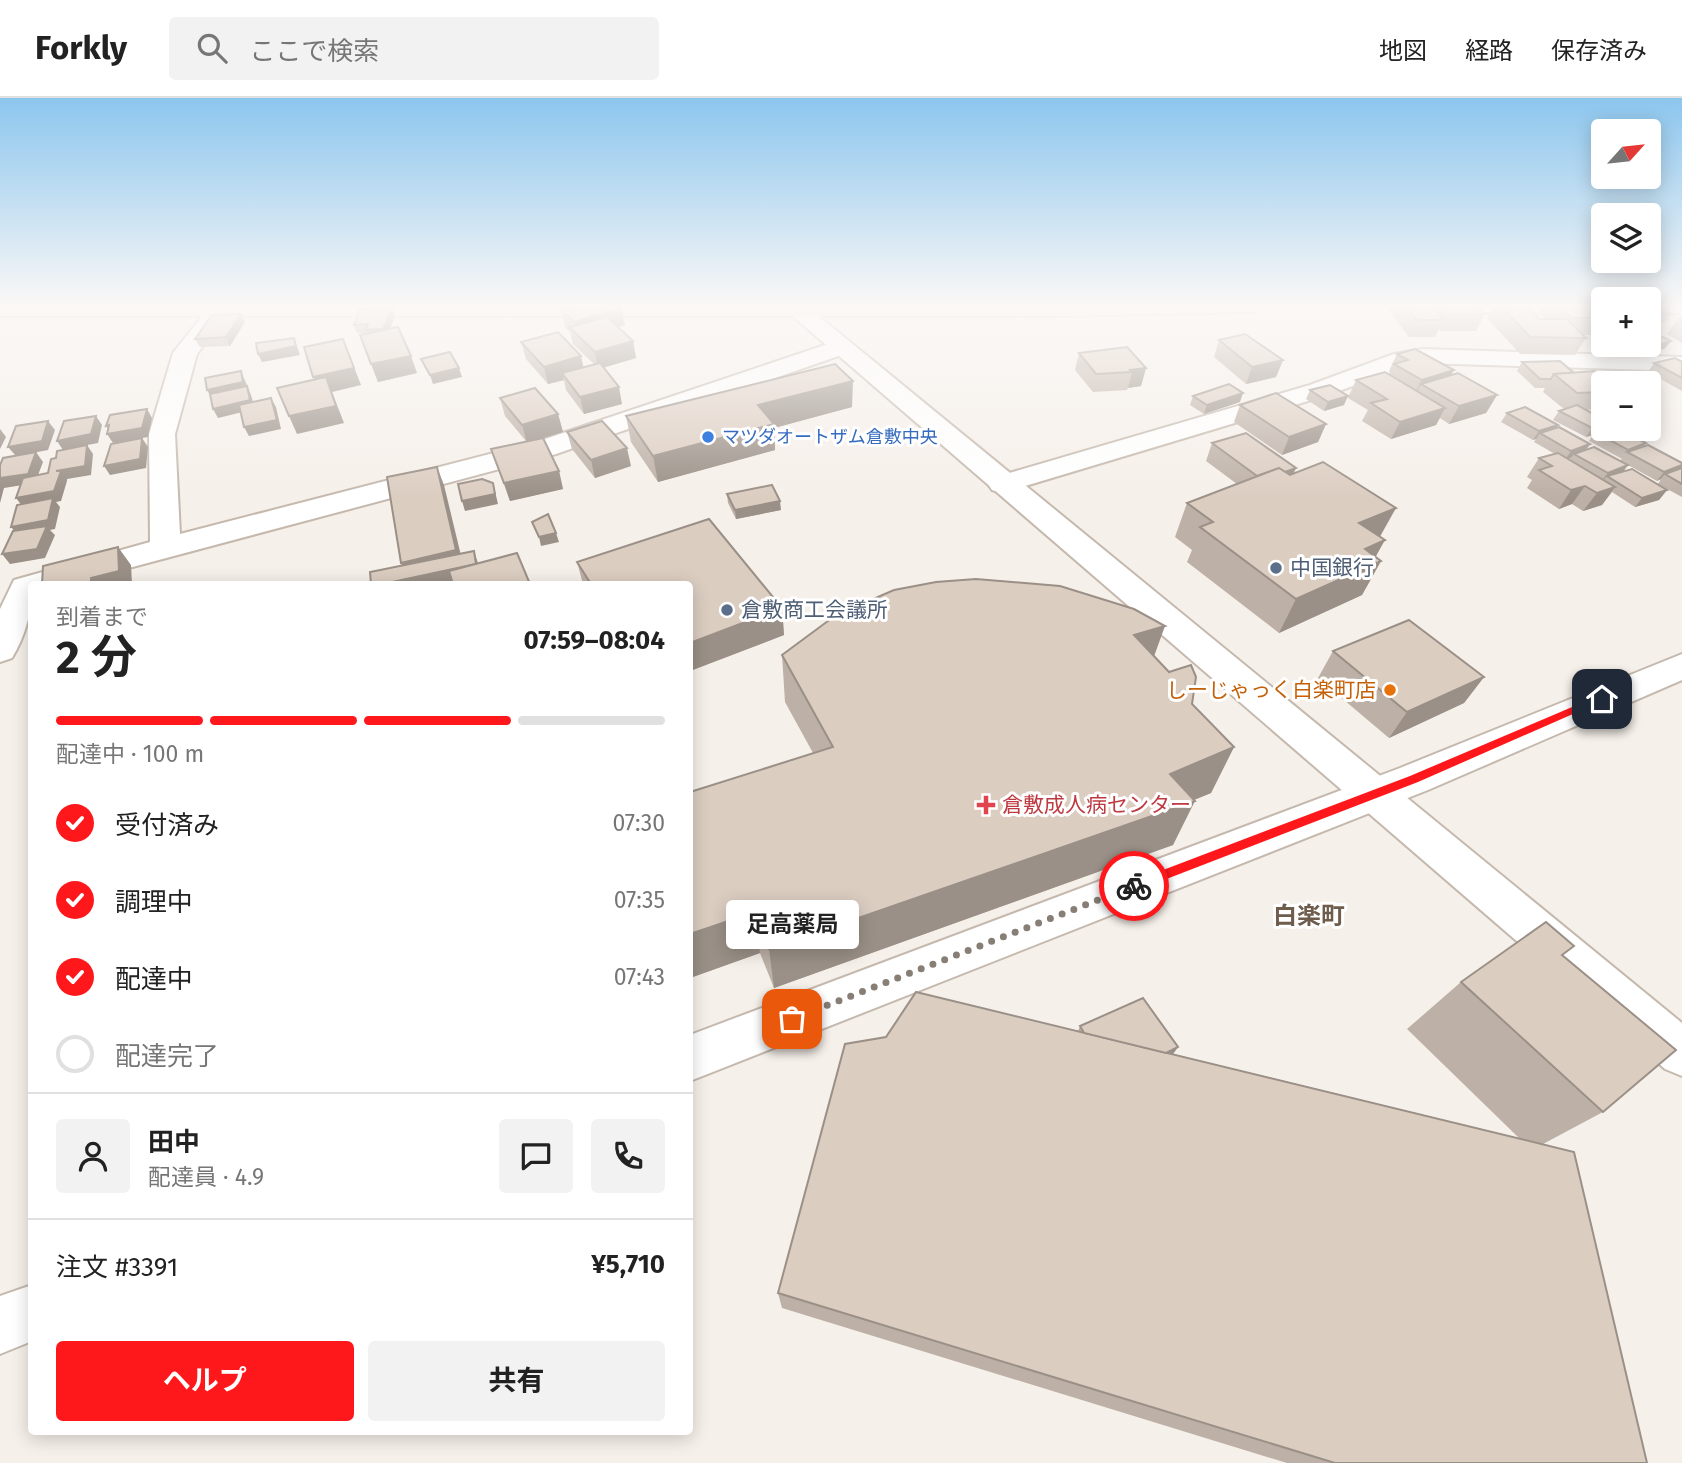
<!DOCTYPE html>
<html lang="ja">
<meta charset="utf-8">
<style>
body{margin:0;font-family:"Fira Sans","Noto Sans JP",sans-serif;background:#f2f2f2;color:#222;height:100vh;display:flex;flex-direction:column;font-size:26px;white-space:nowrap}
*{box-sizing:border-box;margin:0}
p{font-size:23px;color:#767676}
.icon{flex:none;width:38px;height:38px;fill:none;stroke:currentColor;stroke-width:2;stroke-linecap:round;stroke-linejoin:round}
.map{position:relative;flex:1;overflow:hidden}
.sheet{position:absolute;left:28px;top:483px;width:665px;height:854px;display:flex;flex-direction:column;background:#fff;border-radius:7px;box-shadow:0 4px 18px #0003}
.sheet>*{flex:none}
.needle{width:46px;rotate:63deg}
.fabs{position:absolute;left:1591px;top:21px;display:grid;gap:14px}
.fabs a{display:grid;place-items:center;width:70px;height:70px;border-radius:7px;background:#fff;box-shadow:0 4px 18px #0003;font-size:35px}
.pin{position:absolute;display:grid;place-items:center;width:60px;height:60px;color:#fff;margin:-30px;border-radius:14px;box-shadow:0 4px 10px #0006}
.courier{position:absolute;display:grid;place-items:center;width:70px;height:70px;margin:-35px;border:5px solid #ff181b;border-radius:50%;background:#fff;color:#222;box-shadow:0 2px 9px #0007}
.bubble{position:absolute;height:49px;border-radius:7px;background:#fff;box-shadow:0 4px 18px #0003;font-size:23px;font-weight:700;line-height:49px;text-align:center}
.overview em{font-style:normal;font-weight:700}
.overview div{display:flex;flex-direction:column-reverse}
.overview{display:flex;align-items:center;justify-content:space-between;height:119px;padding:0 28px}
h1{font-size:46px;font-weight:700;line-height:52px}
.bar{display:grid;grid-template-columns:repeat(4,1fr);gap:10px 7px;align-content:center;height:84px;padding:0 28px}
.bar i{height:9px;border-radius:5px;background:#e0e0e0}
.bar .current{background:#ff181b}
.bar p{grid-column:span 4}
.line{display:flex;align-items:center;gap:18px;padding:0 28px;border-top:2px solid #e0e0e0}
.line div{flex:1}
.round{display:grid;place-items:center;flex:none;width:74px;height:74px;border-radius:7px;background:#f2f2f2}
ol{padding:0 28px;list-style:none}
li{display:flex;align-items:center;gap:21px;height:77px}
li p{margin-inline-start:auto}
li .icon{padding:7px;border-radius:50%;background:#ff181b;color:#fff;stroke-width:4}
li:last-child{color:#767676}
li i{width:38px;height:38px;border:4px solid #e0e0e0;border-radius:50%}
.primary-button{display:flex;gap:14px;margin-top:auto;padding:14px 28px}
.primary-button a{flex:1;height:80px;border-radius:7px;background:#ff181b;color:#fff;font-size:28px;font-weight:700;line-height:80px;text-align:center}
.primary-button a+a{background:#f2f2f2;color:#222}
header{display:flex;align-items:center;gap:42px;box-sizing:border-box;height:98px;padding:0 35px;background:#fff;border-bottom:2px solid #e0e0e0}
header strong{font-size:33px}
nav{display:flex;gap:38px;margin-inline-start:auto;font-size:24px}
.search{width:490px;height:63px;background:#f2f2f2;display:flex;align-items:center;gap:18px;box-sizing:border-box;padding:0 24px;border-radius:7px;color:#767676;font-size:26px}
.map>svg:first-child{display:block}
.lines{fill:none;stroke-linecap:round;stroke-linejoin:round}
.minor-casing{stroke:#c5b9ae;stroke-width:4}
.tertiary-casing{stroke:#c5b9ae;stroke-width:4}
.secondary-casing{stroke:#dcbf99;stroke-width:4}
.minor{fill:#fff;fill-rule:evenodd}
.tertiary{fill:#fff;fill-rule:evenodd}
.secondary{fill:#ffeacb;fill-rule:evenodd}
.wall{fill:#bdb0a6}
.shaded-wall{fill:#9a9087}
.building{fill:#dccdc1;stroke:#9a9087;stroke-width:2}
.route{fill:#ff181b}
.done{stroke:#877e76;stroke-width:7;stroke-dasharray:0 12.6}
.shop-dot{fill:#3f7fe0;stroke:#fff;stroke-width:2.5}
.service-dot{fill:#5c6f8a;stroke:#fff;stroke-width:2.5}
.food-dot{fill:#e8710a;stroke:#fff;stroke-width:2.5}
.health-dot{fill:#e0444e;stroke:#fff;stroke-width:2.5}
.labels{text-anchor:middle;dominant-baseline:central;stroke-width:6;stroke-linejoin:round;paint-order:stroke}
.far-shop-label{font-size:18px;fill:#366cbe;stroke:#fff;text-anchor:start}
.service-label{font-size:21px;fill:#4e5e75;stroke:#fff;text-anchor:start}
.food-label{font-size:21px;fill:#c56008;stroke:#fff;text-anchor:end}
.health-label{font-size:21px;fill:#be3a42;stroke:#fff;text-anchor:start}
.quarter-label{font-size:24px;font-weight:bold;fill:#6e5c4d;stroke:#fff}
</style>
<header>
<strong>Forkly</strong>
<div class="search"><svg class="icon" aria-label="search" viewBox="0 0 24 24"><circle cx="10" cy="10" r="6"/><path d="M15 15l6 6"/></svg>ここで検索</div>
<nav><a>地図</a><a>経路</a><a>保存済み</a></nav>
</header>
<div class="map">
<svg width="1682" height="1365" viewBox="0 0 1682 1365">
<rect width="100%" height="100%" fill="#f6f0ea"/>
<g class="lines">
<defs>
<g id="minor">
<path d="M211,207h18l2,4 -34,45 -22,80 5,100 356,-92 298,-100h16l4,5 -4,5 -294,102 -487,130h-37c0,27 -6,51 -20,74l-12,4v-53l14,-29 136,-38 -1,-108 24,-81z"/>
<polygon points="1458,207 1603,207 1603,215 1469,214"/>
<rect x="1648" y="207" width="34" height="8"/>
<polygon points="1423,251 1682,259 1682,273 1423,265 1408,268 1328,297 1012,392 1002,395 992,392 988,386 992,380 1310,287 1394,256"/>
<polygon points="1682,556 1682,582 1428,692 690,983 690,937 1400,670"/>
<polygon points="32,1187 32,1243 0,1256 0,1198"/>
</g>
<polygon id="tertiary" points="780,207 805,207 1682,925 1682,978 1665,971"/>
<polygon id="secondary" points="0,207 1265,207 1254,214 1059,218 0,218"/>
</defs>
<!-- minor casing -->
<use href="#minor" class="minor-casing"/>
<!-- tertiary casing -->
<use href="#tertiary" class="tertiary-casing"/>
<!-- secondary casing -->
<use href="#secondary" class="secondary-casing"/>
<!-- minor -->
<use href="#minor" class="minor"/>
<!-- tertiary -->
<use href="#tertiary" class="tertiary"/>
<!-- secondary -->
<use href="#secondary" class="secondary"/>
</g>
<!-- wall -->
<g class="wall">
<polygon points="1392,207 1477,207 1485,216 1476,233 1440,233 1439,231 1435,239 1409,239 1389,213"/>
<polygon points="1494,207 1526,207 1539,221 1545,221 1538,215 1542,207 1596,207 1603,214 1603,219 1591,237 1583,237 1586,240 1575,257 1520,256 1487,220"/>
<polygon points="1648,207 1671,216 1665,224 1648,224"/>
<polygon points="392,209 395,218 390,231 417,275 378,284 367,235 357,235 354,227"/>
<polygon points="561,212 625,227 618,229 633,243 636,260 603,270 622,306 584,316 566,292 564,282 548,286 526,261 521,244 584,269 594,266 573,246 570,234 565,229"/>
<polygon points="1679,219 1682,219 1682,245 1667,236"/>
<polygon points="245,224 230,248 200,249 195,241"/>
<polygon points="1219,242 1283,262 1276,279 1246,286 1214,259"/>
<polygon points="1671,243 1664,251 1640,258 1616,247 1648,247"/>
<polygon points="1079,255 1146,270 1141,288 1128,290 1127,292 1093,294 1075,272"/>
<polygon points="1397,256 1451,278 1497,297 1486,315 1449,326 1440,320 1436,327 1391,341 1362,323 1368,312 1348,300 1356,282 1389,276 1390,274 1389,273"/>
<polygon points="1522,264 1574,275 1603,285 1603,310 1586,312 1603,331 1646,345 1644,348 1682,369 1681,371 1682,370 1682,399 1658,386 1661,381 1657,383 1628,367 1623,374 1667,392 1659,402 1635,409 1612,394 1602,407 1583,413 1572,406 1559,411 1527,390 1532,382 1527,379 1539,360 1555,356 1534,344 1536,341 1533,342 1501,324 1507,315 1558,327 1556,330 1590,346 1586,351 1620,363 1622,361 1589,343 1593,337 1586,339 1553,322 1559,313 1564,311 1543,294 1545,290 1535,290 1517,273"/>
<polygon points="1682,264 1682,293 1648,274 1654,265"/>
<polygon points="1310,292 1344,307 1324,313 1306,301"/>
<polygon points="1193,298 1240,304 1204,316 1190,307"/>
<polygon points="500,300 558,316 563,334 544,340 559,373 563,391 510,403 491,351 526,343 505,318"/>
<polygon points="1240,307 1326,326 1318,344 1282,357 1234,324"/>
<polygon points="852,309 774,330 775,352 658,384 631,344 626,318"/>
<polygon points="567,334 631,368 595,380 572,351"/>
<polygon points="1212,345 1293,376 1380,439 1376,459 1381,463 1362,497 1279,535 1187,464 1192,452 1175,439 1187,405 1237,386 1206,363"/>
<polygon points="727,396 781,412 736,421 728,405"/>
<polygon points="709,421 782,510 784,537 690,573 690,486 583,486 577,464"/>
<polygon points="1333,553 1484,579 1464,605 1389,640 1318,580"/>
<polygon points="782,557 1154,559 1192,606 1234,649 1211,695 1194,702 1173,747 774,890 760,855 690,880 690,694 813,655 785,604"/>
<polygon points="1562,857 1603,1014 1543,1046 1647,1365 1287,1365 782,1210 778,1195 1078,933 1080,928 1178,949 1173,956 1519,1040 1407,931 1461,884"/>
</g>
<!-- shaded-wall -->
<g class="shaded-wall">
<polygon points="392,209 395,218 386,240 383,231"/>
<polygon points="622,210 625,227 581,240 577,236 574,224"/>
<polygon points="241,216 245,224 230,248 226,239"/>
<polygon points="294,240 300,257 262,264 258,256"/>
<polygon points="343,241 361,287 332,294 344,325 297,336 289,318 321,296 313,279"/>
<polygon points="633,243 636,260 598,271 595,254"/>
<polygon points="1671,243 1664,251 1640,258 1646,250"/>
<polygon points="411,258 417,275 378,284 371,266"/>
<polygon points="581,258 585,276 562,275 564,282 548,286 544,269"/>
<polygon points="1283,262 1276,279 1246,286 1252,269"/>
<polygon points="459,270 462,279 433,286 430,277"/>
<polygon points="1146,270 1141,288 1128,290 1132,274 1130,272"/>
<polygon points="1454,272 1444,289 1421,286 1415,298 1413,299 1422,282"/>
<polygon points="241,273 251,297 255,311 218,320 213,311 212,301 207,292"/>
<polygon points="853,283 852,309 774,330 775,352 658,384 653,358 758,307"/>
<polygon points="619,289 622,306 584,316 580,299"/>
<polygon points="1243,295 1240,304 1204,316 1207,307"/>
<polygon points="1497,297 1486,315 1449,326 1459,308"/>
<polygon points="1348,298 1344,307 1324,313 1328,304"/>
<polygon points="271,300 276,309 281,331 249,338 244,329"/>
<polygon points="1445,310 1436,327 1391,341 1400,324"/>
<polygon points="147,311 152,320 148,339 113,345 107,336 111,335 106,328"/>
<polygon points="558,316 563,334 527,345 522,327"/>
<polygon points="96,318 102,327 98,345 87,347 93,356 91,377 67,381 67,383 61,403 56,404 60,409 55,431 50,432 55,437 45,460 10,466 2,456 19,438 11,429 23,409 16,400 56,373 63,352 57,343"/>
<polygon points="48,323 55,332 48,352 16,358 8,349"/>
<polygon points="1326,326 1318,344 1282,357 1289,339"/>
<polygon points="1603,326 1603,331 1595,334 1593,337 1586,339 1592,330"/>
<polygon points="1558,327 1552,336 1540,335 1536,341 1533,342 1539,333"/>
<polygon points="0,331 6,339 0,351"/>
<polygon points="142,340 148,349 146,370 110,377 104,368"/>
<polygon points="1590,346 1584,355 1574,356 1572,359 1565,362 1571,353"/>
<polygon points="627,350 631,368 595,380 591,362"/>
<polygon points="36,354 43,364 35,385 4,390 0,405 0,380"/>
<polygon points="1628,367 1621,376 1607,378 1603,383 1601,384 1608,375"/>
<polygon points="1682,367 1682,369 1677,376 1665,376 1661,381 1657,383 1664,374"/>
<polygon points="437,369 444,387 464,470 474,453 480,471 477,486 383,486 409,481 401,465"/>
<polygon points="1296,370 1288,388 1261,381"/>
<polygon points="559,373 563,391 510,403 504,385"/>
<polygon points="493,385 498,406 465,413 462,403"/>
<polygon points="1585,388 1572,406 1559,411 1571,392"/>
<polygon points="1615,389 1602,407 1583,413 1597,395"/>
<polygon points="1667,392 1659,402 1635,409 1642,400"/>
<polygon points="780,403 781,412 736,421 735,412"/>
<polygon points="1396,410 1377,444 1359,425"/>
<polygon points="556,435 559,444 541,448 539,439"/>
<polygon points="1385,442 1371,467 1381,463 1362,497 1279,535 1296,501 1365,451"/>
<polygon points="118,449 131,467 132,486 91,486 91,480"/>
<polygon points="782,510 784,537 690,573 690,545"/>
<polygon points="1165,528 1148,575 1134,537"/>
<polygon points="1484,579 1464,605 1389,640 1407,614"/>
<polygon points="1234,649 1211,695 1169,712 1195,703 1173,747 774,890 769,851 1170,676"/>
<polygon points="755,814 760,855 690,880 690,836"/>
<polygon points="1178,949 1168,963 1147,964"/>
</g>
<!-- building -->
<g class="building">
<polygon points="579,207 619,207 622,210 574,224 561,212"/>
<polygon points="1405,207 1431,207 1444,222 1417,222"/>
<polygon points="1441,207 1477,207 1485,216 1449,216"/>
<polygon points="1500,207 1526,207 1539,221 1567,221 1586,240 1530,239"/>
<polygon points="1559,207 1596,207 1603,214 1603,215 1596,215 1601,220 1572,220"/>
<polygon points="1648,207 1661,207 1671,216 1648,215"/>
<polygon points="392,209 383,231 366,232 368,226 354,227 360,211"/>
<polygon points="241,216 226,239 195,241 212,217"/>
<polygon points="607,219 633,243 595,254 569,229"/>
<polygon points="398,229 411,258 371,266 360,237"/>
<polygon points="1648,232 1671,243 1646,250 1640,247 1648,247"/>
<polygon points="558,234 581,258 544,269 521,244"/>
<polygon points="1245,236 1283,262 1252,269 1219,242"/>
<polygon points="294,240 296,248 258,256 256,245"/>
<polygon points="343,241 354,270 313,279 304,249"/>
<polygon points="1127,249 1146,270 1130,272 1132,274 1096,276 1079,255"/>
<polygon points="1415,251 1454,272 1422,282 1394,266 1408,262 1397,256"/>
<polygon points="450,254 459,270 430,277 421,261"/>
<polygon points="1675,260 1682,264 1682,280 1654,265"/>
<polygon points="1560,263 1574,275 1554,276 1551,281 1540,281 1522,264"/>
<polygon points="600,265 619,289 580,299 562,275"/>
<polygon points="835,266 853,283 758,307 774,326 653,358 626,318"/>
<polygon points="241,273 243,284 207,292 205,280"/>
<polygon points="1595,273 1610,285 1603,285 1603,294 1577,295 1554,276"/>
<polygon points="1385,274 1445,310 1400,324 1371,305 1387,301 1356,282"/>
<polygon points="1458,275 1497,297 1459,308 1421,286"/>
<polygon points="326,279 336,308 289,318 277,290"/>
<polygon points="1229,286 1243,295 1207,307 1193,298"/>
<polygon points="1330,287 1348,298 1328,304 1310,292"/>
<polygon points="247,288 250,302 213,311 210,296"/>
<polygon points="535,290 558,316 522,327 500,300"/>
<polygon points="1276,295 1326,326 1289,339 1240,307"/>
<polygon points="271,300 277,322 244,329 239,307"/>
<polygon points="1577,307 1603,321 1603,326 1592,330 1559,313"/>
<polygon points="1525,309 1558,327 1539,333 1507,315"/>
<polygon points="147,311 142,330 107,336 109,327 106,328 110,317"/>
<polygon points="96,318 91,336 57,343 64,323"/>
<polygon points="48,323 42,343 8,349 16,328"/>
<polygon points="602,323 627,350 591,362 567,334"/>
<polygon points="1559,329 1590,346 1571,353 1540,335"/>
<polygon points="1604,331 1619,331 1646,345 1628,352 1595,334"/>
<polygon points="1246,335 1296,370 1285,374 1279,370 1257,378 1212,345"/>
<polygon points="142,340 140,361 104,368 111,346"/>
<polygon points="543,340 559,373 504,385 491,351"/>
<polygon points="87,347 85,368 56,373 61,373 54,393 16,400 23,380 48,375 51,361 56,360 57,353"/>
<polygon points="1648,347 1682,365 1682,367 1664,374 1627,354"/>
<polygon points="1594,349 1628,367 1608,375 1574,356"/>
<polygon points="36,354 28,376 0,380 0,367 3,360"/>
<polygon points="1558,355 1615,389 1597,395 1585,388 1571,392 1539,372 1552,368 1539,360"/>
<polygon points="1323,364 1396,410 1359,425 1385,442 1365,451 1381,463 1296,501 1200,429 1213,424 1187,405 1279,370 1290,377"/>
<polygon points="437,369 456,452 401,465 387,379"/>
<polygon points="1682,370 1682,386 1665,376"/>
<polygon points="1632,371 1667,392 1642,400 1607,378"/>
<polygon points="482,381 493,385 495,396 462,403 458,386"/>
<polygon points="772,387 780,403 735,412 727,396"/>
<polygon points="53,400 48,422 11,429 17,407"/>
<polygon points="548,416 556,435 539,439 532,424"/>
<polygon points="709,421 782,510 690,545 690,486 591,486 577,464"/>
<polygon points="47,428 37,451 2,456 13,433"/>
<polygon points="118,449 119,473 91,480 91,486 42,486 43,468"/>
<polygon points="474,453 476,466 383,486 371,486 370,474"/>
<polygon points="517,455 530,486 453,486 449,473"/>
<polygon points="976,481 1060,488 1134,511 1165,528 1134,537 1169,574 1191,567 1196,579 1192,606 1234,649 1170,676 1195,703 769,851 755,814 690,836 690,694 833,649 782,557 836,517 894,492 936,484"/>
<polygon points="1409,522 1484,579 1407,614 1333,553"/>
<polygon points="1546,824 1574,848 1562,857 1676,952 1603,1014 1461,884"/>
<polygon points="916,894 1574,1054 1647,1365 1335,1365 778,1195 845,946 886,939"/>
<polygon points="1143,900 1178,949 1166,955 1084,935 1080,928"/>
</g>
<!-- sky -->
<linearGradient id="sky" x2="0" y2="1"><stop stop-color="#8cc6ee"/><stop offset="0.52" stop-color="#fbf8f6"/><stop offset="1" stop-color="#fbf8f6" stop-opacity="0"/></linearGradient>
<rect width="1682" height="399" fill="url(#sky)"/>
<!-- route -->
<polygon class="route" points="1598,598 1607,601 1418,684 1138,792 1129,792 1128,788 1129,785 1410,678"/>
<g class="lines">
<!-- done -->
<polyline class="done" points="792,921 1134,788"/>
</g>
<!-- markers -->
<circle class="shop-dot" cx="708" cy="339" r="7"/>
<g class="service-dot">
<circle cx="1276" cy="470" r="7"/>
<circle cx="727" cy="512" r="7"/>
</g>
<circle class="food-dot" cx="1390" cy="592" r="7"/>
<path class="health-dot" d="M982.5 696.5h7v7h7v7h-7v7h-7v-7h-7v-7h7z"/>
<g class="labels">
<!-- far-shop labels -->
<g class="far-shop-label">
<text x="722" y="339">マツダオートザム倉敷中央</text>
</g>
<!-- service labels -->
<g class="service-label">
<text x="1290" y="470">中国銀行</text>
<text x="741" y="512">倉敷商工会議所</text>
</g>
<!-- food labels -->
<g class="food-label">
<text x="1376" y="592">しーじゃっく白楽町店</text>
</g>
<!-- health labels -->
<g class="health-label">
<text x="1002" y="707">倉敷成人病センター</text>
</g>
<!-- quarter labels -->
<g class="quarter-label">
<text x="1309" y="818">白楽町</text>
</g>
</g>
</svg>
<div class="fabs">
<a><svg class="needle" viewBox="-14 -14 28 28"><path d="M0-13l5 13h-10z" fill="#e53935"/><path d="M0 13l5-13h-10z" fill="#767676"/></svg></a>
<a><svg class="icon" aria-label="layers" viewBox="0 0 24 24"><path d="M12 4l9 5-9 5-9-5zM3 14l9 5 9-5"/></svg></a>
<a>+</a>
<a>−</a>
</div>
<div class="pin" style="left:792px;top:921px;background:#ea580c"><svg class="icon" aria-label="bag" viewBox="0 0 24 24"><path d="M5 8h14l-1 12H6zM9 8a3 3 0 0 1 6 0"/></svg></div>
<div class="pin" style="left:1602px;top:601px;background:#1f2937"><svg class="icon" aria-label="home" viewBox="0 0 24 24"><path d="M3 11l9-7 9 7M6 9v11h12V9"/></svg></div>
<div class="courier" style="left:1134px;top:788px"><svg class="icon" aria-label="bike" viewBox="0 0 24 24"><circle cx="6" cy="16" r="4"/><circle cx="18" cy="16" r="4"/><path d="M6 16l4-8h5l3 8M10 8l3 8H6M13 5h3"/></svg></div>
<div class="bubble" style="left:726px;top:802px;width:133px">足高薬局</div>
<section class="sheet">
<div class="overview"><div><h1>2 分</h1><p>到着まで</p></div><em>07:59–08:04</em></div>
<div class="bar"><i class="current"></i><i class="current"></i><i class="current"></i><i></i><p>配達中 · 100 m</p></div>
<ol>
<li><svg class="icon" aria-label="check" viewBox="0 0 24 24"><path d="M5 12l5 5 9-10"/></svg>受付済み<p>07:30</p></li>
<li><svg class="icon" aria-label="check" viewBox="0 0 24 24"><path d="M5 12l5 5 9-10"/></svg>調理中<p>07:35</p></li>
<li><svg class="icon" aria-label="check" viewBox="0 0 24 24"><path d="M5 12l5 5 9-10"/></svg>配達中<p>07:43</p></li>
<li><i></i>配達完了</li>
</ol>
<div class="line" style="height:126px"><a class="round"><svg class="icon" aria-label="person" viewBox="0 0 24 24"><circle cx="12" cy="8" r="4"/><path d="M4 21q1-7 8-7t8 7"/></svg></a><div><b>田中</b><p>配達員 · 4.9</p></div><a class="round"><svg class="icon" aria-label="chat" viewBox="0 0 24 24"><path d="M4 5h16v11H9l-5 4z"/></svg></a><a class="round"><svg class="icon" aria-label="phone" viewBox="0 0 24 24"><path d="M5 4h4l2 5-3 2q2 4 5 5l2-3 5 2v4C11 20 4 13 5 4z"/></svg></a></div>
<div class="line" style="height:91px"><div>注文 #3391</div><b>¥5,710</b></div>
<div class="primary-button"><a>ヘルプ</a><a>共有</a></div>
</section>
</div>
